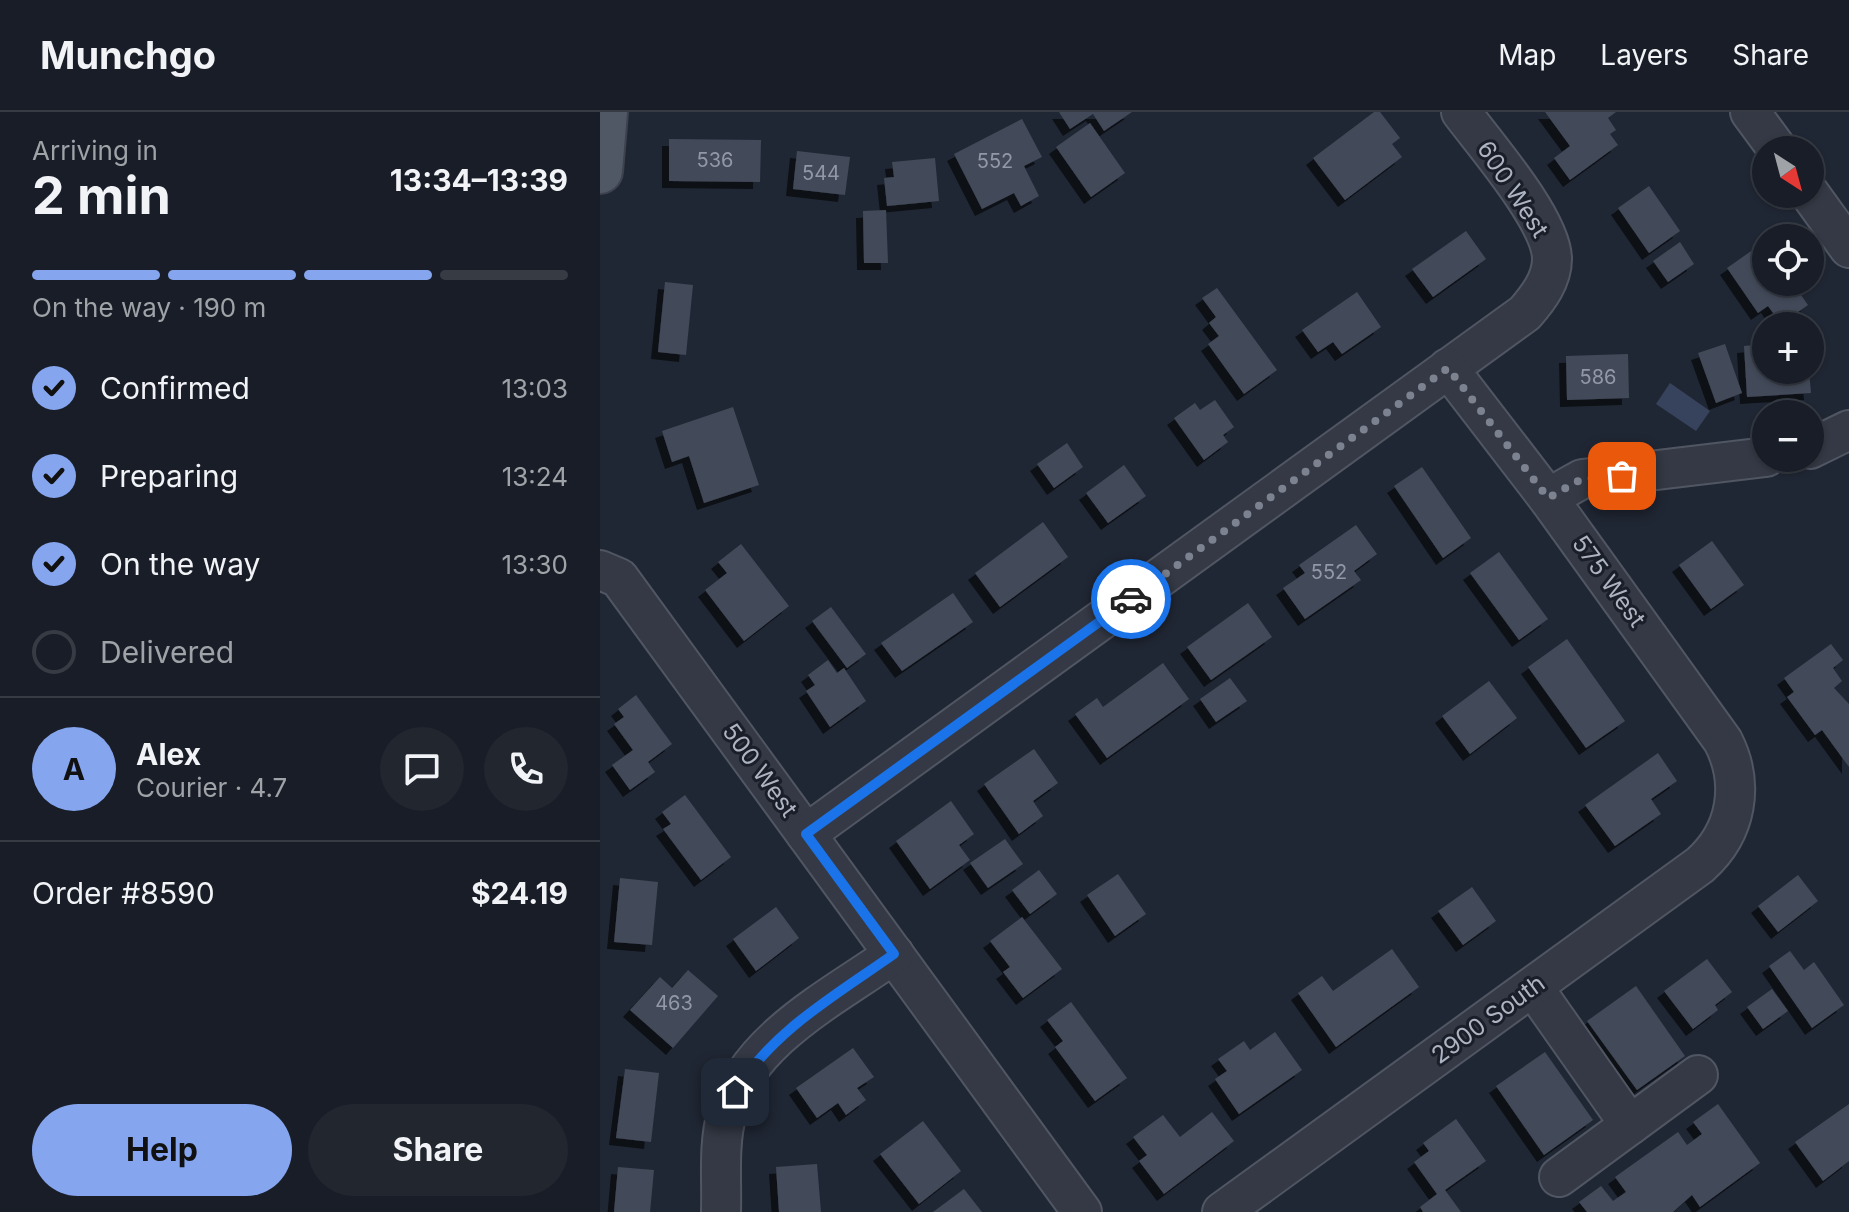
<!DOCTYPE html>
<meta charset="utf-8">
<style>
body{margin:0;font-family:Inter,sans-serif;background:#21262f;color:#f1f3f6;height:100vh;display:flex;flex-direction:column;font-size:30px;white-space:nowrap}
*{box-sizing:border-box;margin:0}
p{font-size:26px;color:#9fa2a7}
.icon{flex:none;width:44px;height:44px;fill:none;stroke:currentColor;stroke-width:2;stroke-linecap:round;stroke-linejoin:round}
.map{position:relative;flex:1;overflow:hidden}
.sheet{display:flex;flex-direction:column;background:#181d27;width:600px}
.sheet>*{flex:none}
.needle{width:52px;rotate:144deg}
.fabs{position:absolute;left:1152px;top:24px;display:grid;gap:16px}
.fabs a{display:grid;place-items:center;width:72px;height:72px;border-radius:50%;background:#181d27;box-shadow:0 2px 6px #0004,0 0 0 2px #363b44;font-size:40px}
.pin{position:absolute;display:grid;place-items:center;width:68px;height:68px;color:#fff;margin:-34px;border-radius:16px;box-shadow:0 4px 12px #0006}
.courier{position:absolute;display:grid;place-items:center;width:80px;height:80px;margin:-40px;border:6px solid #1a73e8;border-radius:50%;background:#fff;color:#222;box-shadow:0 2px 10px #0007}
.summary em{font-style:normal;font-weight:700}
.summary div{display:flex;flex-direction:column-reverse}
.summary{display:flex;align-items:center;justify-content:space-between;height:136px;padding:0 32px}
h1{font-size:52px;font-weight:700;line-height:60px}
.bar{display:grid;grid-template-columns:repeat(4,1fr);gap:12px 8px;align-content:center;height:96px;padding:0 32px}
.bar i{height:10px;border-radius:6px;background:#363b44}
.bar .active{background:#85a5ef}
.bar p{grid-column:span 4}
.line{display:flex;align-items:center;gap:20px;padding:0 32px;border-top:2px solid #363b44}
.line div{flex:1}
.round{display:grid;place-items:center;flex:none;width:84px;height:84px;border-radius:42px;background:#21262f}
ol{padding:0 32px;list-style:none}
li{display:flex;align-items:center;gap:24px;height:88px}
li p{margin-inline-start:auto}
li .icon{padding:8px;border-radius:50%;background:#85a5ef;color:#111;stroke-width:4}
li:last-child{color:#9fa2a7}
li i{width:44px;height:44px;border:4px solid #363b44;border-radius:50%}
.action{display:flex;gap:16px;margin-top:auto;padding:16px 32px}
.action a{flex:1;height:92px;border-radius:48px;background:#85a5ef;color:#111;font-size:32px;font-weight:700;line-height:92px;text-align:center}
.action a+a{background:#21262f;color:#f1f3f6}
header{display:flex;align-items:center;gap:48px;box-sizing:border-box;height:112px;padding:0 40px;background:#181d27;border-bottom:2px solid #363b44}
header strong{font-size:38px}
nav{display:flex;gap:44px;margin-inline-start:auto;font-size:28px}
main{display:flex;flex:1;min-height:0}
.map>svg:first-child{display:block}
.water{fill:#37435c}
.building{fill:#424958;filter:url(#shadow)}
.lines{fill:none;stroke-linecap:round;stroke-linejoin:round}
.minor-casing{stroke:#515663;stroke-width:42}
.major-casing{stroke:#3d424e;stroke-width:48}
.minor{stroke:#343945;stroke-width:38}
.major{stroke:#515865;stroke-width:44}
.done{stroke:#7c8290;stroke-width:8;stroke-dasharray:0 14.4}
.route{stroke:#1a73e8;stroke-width:10}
.labels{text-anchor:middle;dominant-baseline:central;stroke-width:6;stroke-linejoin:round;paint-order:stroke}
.number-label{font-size:20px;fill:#9398a8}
.street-label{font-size:24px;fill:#aeb3c2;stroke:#191e29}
</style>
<header>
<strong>Munchgo</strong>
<nav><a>Map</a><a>Layers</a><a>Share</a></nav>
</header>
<main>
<section class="sheet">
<div class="summary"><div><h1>2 min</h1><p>Arriving in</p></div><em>13:34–13:39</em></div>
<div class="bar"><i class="active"></i><i class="active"></i><i class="active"></i><i></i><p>On the way · 190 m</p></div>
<ol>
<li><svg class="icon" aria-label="check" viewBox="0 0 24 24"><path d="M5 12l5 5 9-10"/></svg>Confirmed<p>13:03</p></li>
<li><svg class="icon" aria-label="check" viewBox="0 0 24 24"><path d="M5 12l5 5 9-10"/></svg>Preparing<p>13:24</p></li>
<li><svg class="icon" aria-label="check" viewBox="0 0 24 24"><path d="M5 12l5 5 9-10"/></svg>On the way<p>13:30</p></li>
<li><i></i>Delivered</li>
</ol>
<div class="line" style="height:144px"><b class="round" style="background:#85a5ef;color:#111">A</b><div><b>Alex</b><p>Courier · 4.7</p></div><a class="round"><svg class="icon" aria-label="chat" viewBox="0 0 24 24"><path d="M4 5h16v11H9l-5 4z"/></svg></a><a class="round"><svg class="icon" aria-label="phone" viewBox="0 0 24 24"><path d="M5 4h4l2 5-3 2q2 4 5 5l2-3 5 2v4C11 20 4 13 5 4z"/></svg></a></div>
<div class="line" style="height:104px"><div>Order #8590</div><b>$24.19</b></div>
<div class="action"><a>Help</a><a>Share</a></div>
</section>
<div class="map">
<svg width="1249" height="1100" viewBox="0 0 1249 1100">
<defs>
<filter id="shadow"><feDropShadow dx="-7" dy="7" stdDeviation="0" flood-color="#0009"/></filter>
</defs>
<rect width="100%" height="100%" fill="#202734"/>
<!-- water -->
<polygon class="water" points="1070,271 1110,299 1096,319 1056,292"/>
<!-- building -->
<g class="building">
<polygon points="459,0 532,0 504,19 493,2 470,17"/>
<polygon points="774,0 780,0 800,26 792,32 802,45 745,88 713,46"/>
<polygon points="945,0 1016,0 1008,6 1016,18 1010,22 1018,33 970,68 954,46 970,34"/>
<polygon points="422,7 442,45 424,54 439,84 421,94 414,81 382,97 354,42"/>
<polygon points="490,11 525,61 491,85 456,35"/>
<polygon points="69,27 161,28 160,70 69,69"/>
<polygon points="197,39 250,45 245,83 193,77"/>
<polygon points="335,46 339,89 287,94 284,66 294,65 292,50"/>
<polygon points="1049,74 1080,119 1049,141 1018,96"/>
<polygon points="286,98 288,151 264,151 263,99"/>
<polygon points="866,119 886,147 833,185 812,157"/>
<polygon points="1080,130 1094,152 1068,170 1053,149"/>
<polygon points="1164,130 1166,170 1192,170 1208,193 1181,212 1168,194 1158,201 1127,156"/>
<polygon points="65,170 93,173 86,243 58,240"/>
<polygon points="617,176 677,258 644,282 608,232 619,224 609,211 616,205 602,186"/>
<polygon points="757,180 781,215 742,242 733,230 718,240 702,218"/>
<polygon points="1125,232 1142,281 1116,291 1098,241"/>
<polygon points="1166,232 1166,258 1209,258 1211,281 1147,285 1144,234"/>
<polygon points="1028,242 1029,286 967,288 966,244"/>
<polygon points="615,288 634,315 623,323 628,330 604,348 574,306 595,291 600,298"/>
<polygon points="133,295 159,373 104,391 89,344 72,350 62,319"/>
<polygon points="467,331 483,355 454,376 437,352"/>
<polygon points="524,353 546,384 508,411 486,381"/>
<polygon points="822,355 871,426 843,446 794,374"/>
<polygon points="443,410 468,445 400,495 375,461"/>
<polygon points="756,413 777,442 754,459 761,468 705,507 683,476 705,461 699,453"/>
<polygon points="1112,429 1144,473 1111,497 1079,453"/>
<polygon points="141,432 189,494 144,529 105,478 127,461 118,450"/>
<polygon points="899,440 948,507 919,528 870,461"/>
<polygon points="353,481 373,510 302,559 281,531"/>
<polygon points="648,491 672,525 611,568 587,535"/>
<polygon points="231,495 266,542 247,556 212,509"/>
<polygon points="967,527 1025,609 986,636 928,555"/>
<polygon points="1231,532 1243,548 1233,556 1242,569 1234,576 1249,592 1249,655 1222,618 1215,623 1187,585 1194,580 1184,566"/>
<polygon points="228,548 237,561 244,556 266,589 230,615 206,579 215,573 208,563"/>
<polygon points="563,551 589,587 507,646 475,602 497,586 503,595"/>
<polygon points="630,566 647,589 616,610 600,587"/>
<polygon points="889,569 917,606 870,642 842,604"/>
<polygon points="36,583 72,632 48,650 55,660 30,678 12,653 33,638 14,612 24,605 18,597"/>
<polygon points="434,637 458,671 433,689 443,704 419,722 384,672"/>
<polygon points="1058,641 1077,669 1051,687 1061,702 1015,734 985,693"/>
<polygon points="85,683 131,745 101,768 63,717 71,712 62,700"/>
<polygon points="351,689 374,722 359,733 370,748 330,777 296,729"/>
<polygon points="405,727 423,752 388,776 370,751"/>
<polygon points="439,758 457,782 430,802 412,778"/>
<polygon points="518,762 546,802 515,824 487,783"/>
<polygon points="1198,763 1218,789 1178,820 1158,794"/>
<polygon points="20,766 58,770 52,833 14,830"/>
<polygon points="872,775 896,809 863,833 838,799"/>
<polygon points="176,795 199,826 156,859 133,827"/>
<polygon points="422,805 462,857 423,886 403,860 410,855 390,829"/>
<polygon points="792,837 819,875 736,935 698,881 722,864 733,879"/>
<polygon points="1190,839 1204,858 1214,850 1244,893 1212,916 1169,854"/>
<polygon points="1107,847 1132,880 1115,893 1118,898 1093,917 1064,879"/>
<polygon points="88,858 118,884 73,936 30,898 60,865 72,876"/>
<polygon points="1036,874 1085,944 1037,978 987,909"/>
<polygon points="1172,877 1188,899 1163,917 1147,895"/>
<polygon points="471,890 527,966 495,989 455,935 463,929 447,908"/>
<polygon points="675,920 702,958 639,1002 615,967 627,959 618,947 644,929 650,938"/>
<polygon points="253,936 274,965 257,976 266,988 246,1003 238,991 217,1006 196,976"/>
<polygon points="945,940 993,1008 944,1043 896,974"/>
<polygon points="25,957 59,961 51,1030 16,1026"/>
<polygon points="1118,992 1160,1051 1100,1095 1092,1083 1073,1100 987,1100 979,1090 1001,1074 1013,1089 1026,1080 1015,1065 1078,1020 1087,1033 1102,1022 1093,1010"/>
<polygon points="1249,992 1249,1049 1223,1069 1195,1030"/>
<polygon points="612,1000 634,1029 564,1082 539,1049 547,1043 533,1025 563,1003 580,1025"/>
<polygon points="856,1007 886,1049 845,1078 861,1100 823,1100 820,1095 837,1082 814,1050 829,1039 823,1031"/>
<polygon points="323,1009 361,1059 319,1092 280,1042"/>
<polygon points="217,1052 221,1100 179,1100 176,1055"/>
<polygon points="18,1055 54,1058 50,1100 14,1100"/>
<polygon points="364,1077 382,1100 333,1100"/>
</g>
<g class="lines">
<defs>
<g id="minor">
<polyline points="1150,0 1178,38"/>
<polyline points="1210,82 1249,136"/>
<polyline points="1210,337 1249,318"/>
<polyline points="948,386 982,367 1166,345"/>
<polyline points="0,458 19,466 482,1100"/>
<path d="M206,722l719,-521c13,-15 27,-33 27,-54 0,-38 -67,-115 -91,-147"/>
<polyline points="933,875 1030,1013"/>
<polyline points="959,1065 1098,963"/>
<path d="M121,1100c1,-32 -3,-68 6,-99 21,-74 108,-117 167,-159"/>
<path d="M622,1100l478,-347c37,-33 45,-81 23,-124l-175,-243 -100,-130"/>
</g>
<polyline id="major" points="0,59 5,0"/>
</defs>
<!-- minor casing -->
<use href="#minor" class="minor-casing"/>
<!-- major casing -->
<use href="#major" class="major-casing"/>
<!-- minor -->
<use href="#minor" class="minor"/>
<!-- major -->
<use href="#major" class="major"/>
</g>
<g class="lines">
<!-- done -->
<polyline class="done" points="531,487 848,256 948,386 982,367 1022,364"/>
<!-- route -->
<path class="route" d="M135,980c37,-61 102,-98 159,-138l-88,-120 325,-235"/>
</g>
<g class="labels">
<!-- number labels -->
<g class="number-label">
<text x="115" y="48">536</text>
<text x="395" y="49">552</text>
<text x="221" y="61">544</text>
<text x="998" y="265">586</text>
<text x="729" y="460">552</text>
<text x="74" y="891">463</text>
</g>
<!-- street labels -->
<g class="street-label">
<text transform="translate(913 77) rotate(57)">600 West</text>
<text transform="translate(1009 469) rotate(54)">575 West</text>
<text transform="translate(160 658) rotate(54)">500 West</text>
<text transform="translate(888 907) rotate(-36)">2900 South</text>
</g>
</g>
</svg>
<div class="fabs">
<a><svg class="needle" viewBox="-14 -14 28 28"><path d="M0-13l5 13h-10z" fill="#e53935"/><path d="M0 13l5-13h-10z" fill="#9fa2a7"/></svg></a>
<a><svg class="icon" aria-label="locate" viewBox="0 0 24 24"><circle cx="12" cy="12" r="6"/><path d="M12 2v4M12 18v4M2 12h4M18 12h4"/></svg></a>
<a>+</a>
<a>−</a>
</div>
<div class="pin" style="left:1022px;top:364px;background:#ea580c"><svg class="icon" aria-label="bag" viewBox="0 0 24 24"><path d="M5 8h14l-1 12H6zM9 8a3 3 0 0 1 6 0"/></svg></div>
<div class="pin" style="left:135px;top:980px;background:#1f2937"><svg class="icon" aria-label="home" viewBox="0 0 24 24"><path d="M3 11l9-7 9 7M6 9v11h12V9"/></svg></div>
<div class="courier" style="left:531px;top:487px"><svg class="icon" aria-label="car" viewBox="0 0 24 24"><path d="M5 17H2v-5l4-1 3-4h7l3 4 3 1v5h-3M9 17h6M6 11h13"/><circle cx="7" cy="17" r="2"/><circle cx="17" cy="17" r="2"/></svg></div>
</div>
</main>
